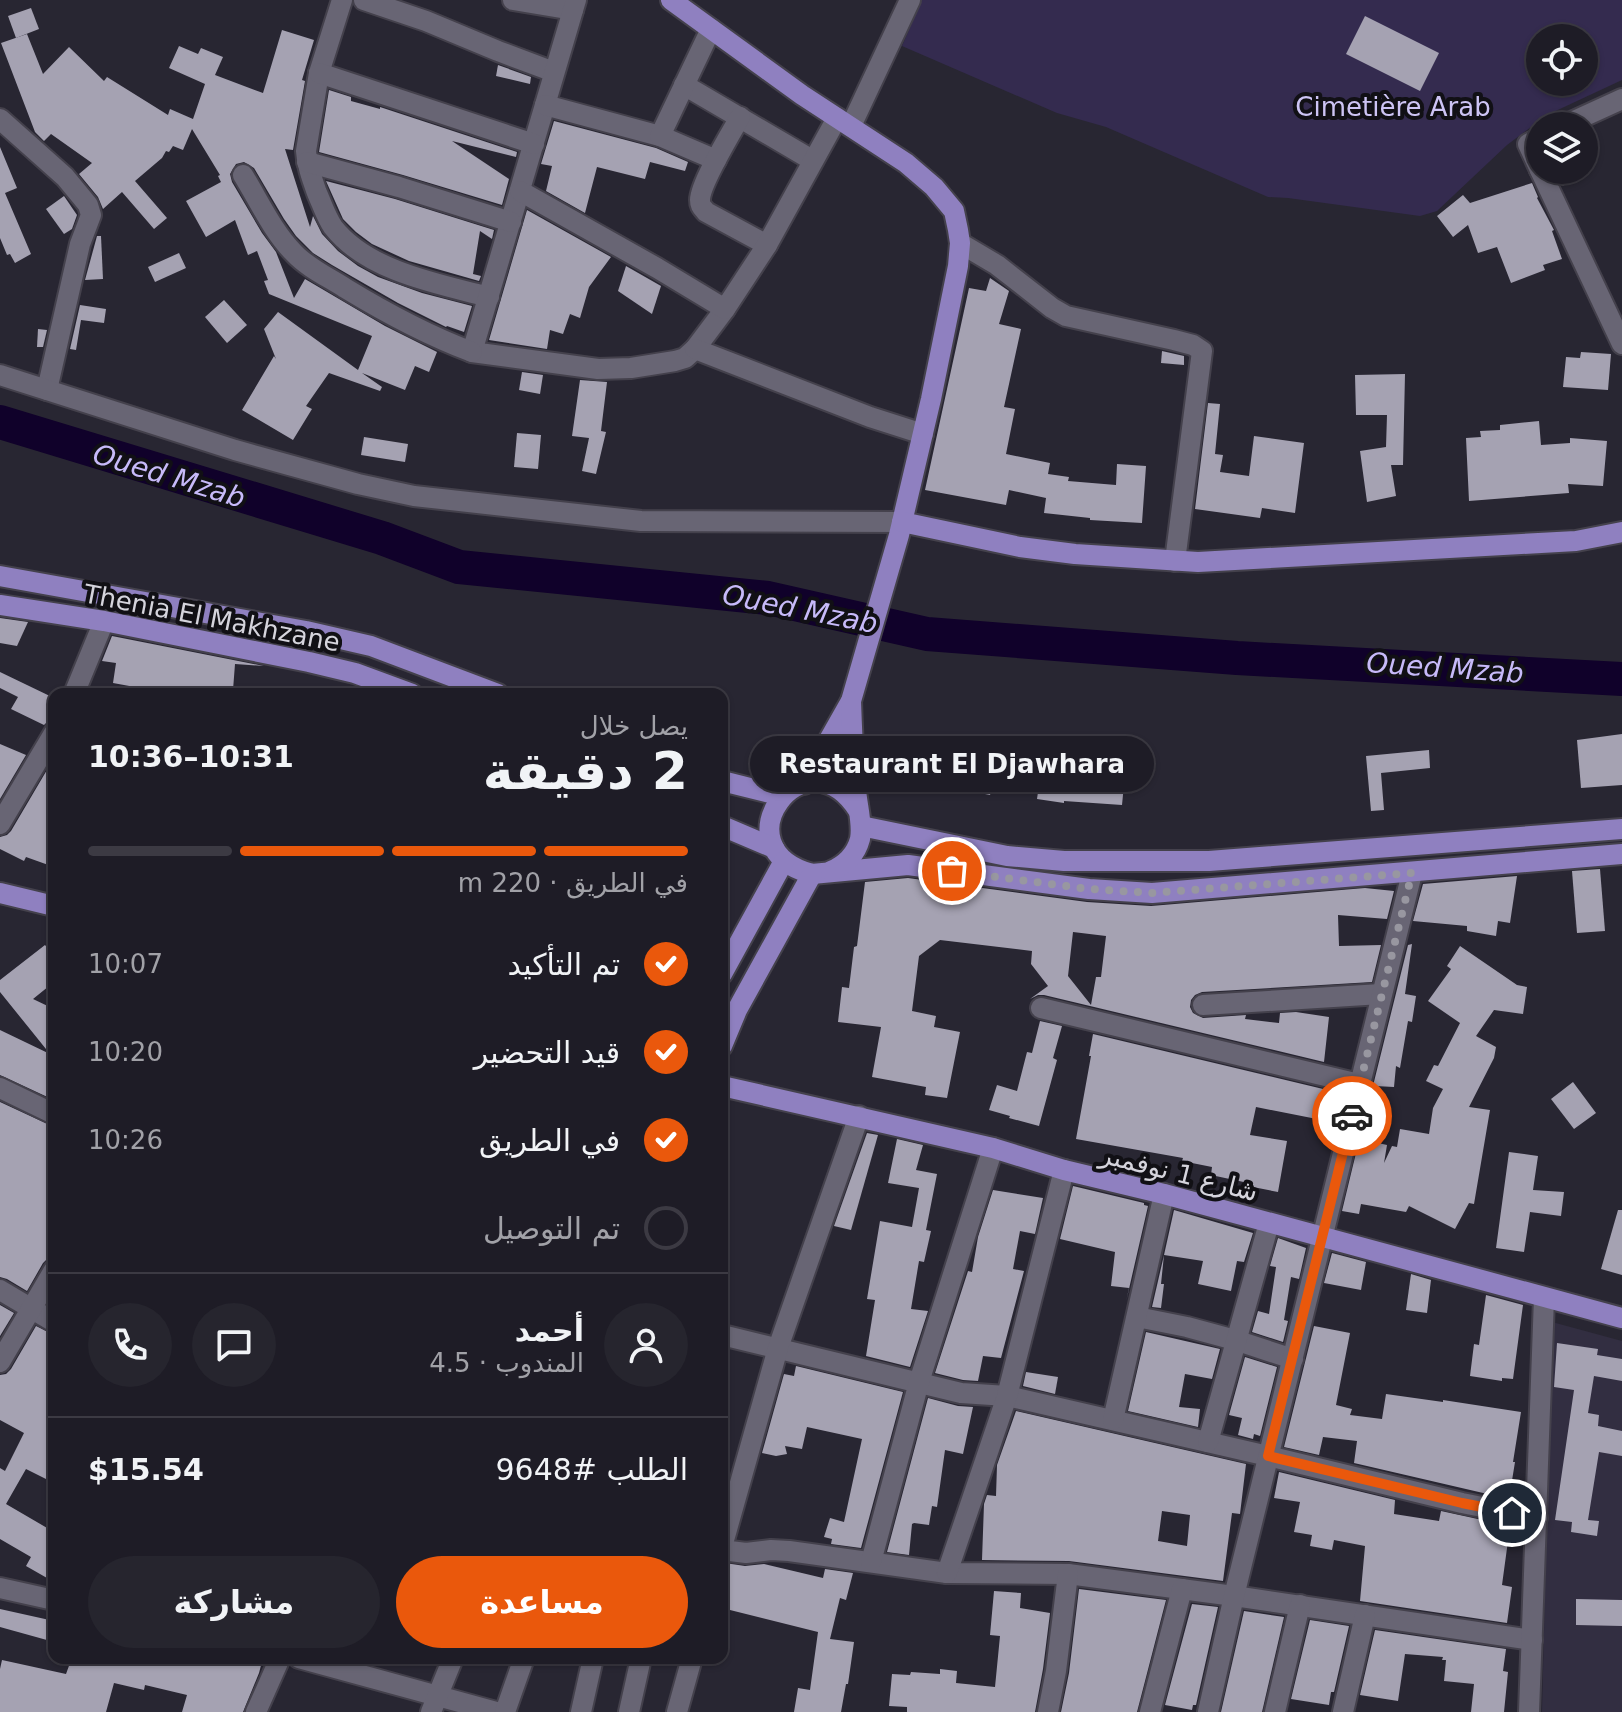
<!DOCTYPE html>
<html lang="ar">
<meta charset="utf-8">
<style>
body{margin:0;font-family:"DejaVu Sans","Noto Naskh Arabic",sans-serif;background:#26252e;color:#f1f3f6;direction:rtl;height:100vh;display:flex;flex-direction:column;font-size:30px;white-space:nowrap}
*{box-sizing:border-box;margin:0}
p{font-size:26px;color:#a1a1a7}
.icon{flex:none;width:44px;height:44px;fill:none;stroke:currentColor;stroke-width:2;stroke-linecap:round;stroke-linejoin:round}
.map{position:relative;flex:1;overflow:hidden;direction:ltr}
.side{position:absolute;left:48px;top:688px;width:680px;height:976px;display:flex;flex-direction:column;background:#1e1c26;border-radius:16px;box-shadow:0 2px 6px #0004,0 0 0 2px #3c3a43;direction:rtl}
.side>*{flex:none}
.buttons{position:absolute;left:1526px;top:24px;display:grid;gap:16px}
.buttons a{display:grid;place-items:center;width:72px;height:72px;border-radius:50%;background:#1e1c26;box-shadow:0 2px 6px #0004,0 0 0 2px #3c3a43;font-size:40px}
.pin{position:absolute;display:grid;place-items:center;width:68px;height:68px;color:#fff;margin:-34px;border:4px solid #fff;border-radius:50%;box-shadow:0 2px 8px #0007}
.courier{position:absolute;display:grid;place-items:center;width:80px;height:80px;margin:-40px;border:6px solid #ea580c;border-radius:50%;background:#fff;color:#222;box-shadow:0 2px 10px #0007}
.bubble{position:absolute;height:56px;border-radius:28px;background:#1e1c26;box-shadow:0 2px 6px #0004,0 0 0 2px #3c3a43;font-size:26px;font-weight:700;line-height:56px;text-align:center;direction:rtl}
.summary em{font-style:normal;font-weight:700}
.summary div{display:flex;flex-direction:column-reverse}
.summary{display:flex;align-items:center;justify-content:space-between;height:136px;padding:0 40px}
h1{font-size:52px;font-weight:700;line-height:60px}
.bar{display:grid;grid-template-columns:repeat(4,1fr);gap:12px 8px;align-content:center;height:96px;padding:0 40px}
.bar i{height:10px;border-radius:6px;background:#3c3a43}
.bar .current{background:#ea580c}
.bar p{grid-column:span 4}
.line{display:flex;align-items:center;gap:20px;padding:0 40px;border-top:2px solid #3c3a43}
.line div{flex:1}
.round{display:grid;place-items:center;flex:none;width:84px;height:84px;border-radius:42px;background:#26252e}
ol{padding:0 40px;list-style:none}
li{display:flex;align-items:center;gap:24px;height:88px}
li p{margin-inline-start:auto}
li .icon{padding:8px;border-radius:50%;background:#ea580c;color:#fff;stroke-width:4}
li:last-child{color:#a1a1a7}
li i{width:44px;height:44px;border:4px solid #3c3a43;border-radius:50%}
.action{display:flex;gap:16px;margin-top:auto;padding:16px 40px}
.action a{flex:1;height:92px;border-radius:48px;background:#ea580c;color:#fff;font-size:32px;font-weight:700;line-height:92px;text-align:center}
.action a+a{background:#26252e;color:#f1f3f6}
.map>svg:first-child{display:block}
.built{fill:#322e41}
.green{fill:#342b4f;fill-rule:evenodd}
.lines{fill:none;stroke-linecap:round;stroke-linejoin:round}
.river{stroke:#10012a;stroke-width:34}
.building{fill:#a5a2b2;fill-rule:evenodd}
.minor-casing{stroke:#44414c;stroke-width:24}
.major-casing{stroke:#44414c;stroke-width:24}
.minor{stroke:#686574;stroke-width:20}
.major{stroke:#8f80c0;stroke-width:20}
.done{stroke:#9897a0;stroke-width:8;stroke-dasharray:0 14.4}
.route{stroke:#ea580c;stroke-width:10}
.labels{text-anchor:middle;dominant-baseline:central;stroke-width:8;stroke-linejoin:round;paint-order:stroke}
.park-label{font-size:26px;fill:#cdc4f4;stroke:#111015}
.street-label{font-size:26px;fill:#d5d4dc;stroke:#111015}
.water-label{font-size:28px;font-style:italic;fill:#c7baf9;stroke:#111015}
</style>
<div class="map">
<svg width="1622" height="1712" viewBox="0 0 1622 1712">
<rect width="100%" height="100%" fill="#282632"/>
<!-- built -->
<polygon class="built" points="1552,1322 1622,1341 1622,1712 1542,1712"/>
<!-- green -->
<path class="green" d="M922,0h700v80l-75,35 -40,30 -70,66 -17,5 -132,-18 -20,-1 -162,-70 -49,-14 -155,-67zM1540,38h44v44h-44z"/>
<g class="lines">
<!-- river -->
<polyline class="river" points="0,422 382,538 459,567 768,598 927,634 1237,658 1622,679"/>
</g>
<!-- building -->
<g class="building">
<polygon points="31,8 39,29 16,38 8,16"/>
<polygon points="1365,16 1439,53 1420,91 1346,54"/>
<polygon points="282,30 314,40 302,80 305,81 293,150 285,149 310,227 313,216 322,234 338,251 358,266 378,277 422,293 472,306 464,332 447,326 446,327 398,303 332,265 313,253 296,236 284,219 254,168 244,162 236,164 230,174 232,182 262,233 276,252 294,298 305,279 385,326 437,352 429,372 415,366 405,390 362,373 382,387 380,391 329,373 306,406 312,409 293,440 242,410 274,356 276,359 264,329 278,312 358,370 372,336 269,294 264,281 268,280 257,251 248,255 235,220 206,237 186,201 221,182 218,176 220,175 192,129 183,150 173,146 169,152 166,151 162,158 135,181 167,218 154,229 122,192 103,209 98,197 79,174 92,163 51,134 44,141 35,132 1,43 27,34 43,74 69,47 104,81 107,77 168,115 170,109 193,119 205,84 169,68 179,46 198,54 201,48 223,57 215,75 263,93"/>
<polygon points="498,65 531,77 530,84 496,76"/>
<polygon points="329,90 351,97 351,101 380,109 380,107 517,152 516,157 452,141 509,179 502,205 403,175 319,152"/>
<polygon points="554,121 656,148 688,162 685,171 650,162 645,179 597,167 585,213 546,191 552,166 541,164"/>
<polygon points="0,147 17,188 5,193 31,254 15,263 10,254 7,255 0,238"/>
<polygon points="1554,170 1563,170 1569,183 1562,186"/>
<polygon points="326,181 395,199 494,230 492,239 480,231 473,274 481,276 479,281 409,261 372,244 356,232 343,219"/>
<polygon points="1532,183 1538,197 1537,198 1554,230 1552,231 1562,259 1543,265 1545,270 1511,283 1497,247 1478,253 1468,225 1453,237 1437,216 1463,195 1470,203"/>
<polygon points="64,196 77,215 72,229 64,234 46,209"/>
<polygon points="527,210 611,257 589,287 580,318 570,314 563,334 550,330 547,349 489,340"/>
<polygon points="97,236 101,236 103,279 85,280"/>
<polygon points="179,253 186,268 155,282 148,267"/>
<polygon points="626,266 661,286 652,314 618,291"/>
<polygon points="990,278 1009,291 999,324 1021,329 1004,407 1015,409 1006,454 1050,463 1048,474 1069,477 1068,481 1116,485 1117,464 1146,466 1142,523 1090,520 1090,518 1044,513 1046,498 1009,490 1006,505 925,490 969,288 986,291"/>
<polygon points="224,300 247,325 227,343 205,317"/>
<polygon points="80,305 106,309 104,323 81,320 76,350 70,349"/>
<polygon points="38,329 47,330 43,347 37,347"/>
<polygon points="1162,351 1184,356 1184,365 1161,363"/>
<polygon points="1581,352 1611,354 1608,390 1563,387 1566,357 1580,358"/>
<polygon points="522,372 543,375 540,394 519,390"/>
<polygon points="1405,374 1403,465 1391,465 1396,496 1367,502 1360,451 1386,447 1387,415 1356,415 1355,375"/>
<polygon points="580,380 607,382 601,431 606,432 596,474 582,471 589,438 572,436"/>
<polygon points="1208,403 1220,404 1215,454 1223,455 1220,472 1249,476 1254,436 1304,443 1295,513 1262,508 1260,518 1195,509"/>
<polygon points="1539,421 1541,445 1570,443 1570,438 1607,441 1603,486 1568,484 1569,493 1469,501 1466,438 1481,437 1480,431 1500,430 1500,425"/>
<polygon points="517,433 541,435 538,469 514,467"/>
<polygon points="364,437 408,444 405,462 361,455"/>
<polygon points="0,618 28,622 17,646 0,643"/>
<polygon points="112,636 264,666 235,664 233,690 196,687 195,694 173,694 113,683 116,663 102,661"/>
<polygon points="0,672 54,698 54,720 48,721 44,725 11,709 18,697 0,688"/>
<polygon points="1622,734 1622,785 1581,788 1577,740"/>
<polygon points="918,741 997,756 996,761 1055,765 1078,769 1079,760 1126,764 1122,805 1064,801 1064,803 1037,799 1040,778 1010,776 1009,794 991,792 990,795 945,786 948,771 914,764"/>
<polygon points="0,744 26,755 0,799"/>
<polygon points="1429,750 1430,768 1381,773 1384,810 1371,811 1366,756"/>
<polygon points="54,758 54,867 26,857 24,861 0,849 0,837 7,835 11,831"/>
<polygon points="1600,869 1605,931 1577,933 1572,871"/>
<polygon points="1517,876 1510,923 1498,921 1496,936 1467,931 1467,926 1413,921 1423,884"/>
<path d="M908,878l179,24 64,4 214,-18 29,3 -7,28 -49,-4 1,31 42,-1 -9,37 -170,10 -7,3 -4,5 -1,7 3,6 10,5 43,-3 -1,4 34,4 1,-10 16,-1 33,5 -5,45 -280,-67h-6l-8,4 18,-13 -17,-22 1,-13 -92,-11 -21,16 -7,55 24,5 -2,11 26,5 -13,66 -22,-3 1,-8 -54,-10 9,-50 -43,-5 4,-35 7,1 5,-41 3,-1 8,-64zM1073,932l33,4 -5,41h-5l-5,28 -23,-29z"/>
<polygon points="1412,944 1405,994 1416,996 1412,1022 1408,1021 1400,1068 1396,1066 1394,1087 1375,1086 1371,1132 1362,1130 1408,945"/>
<polygon points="45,945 54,956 54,982 33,999 54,1009 54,1100 0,1075 0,1030 50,1054 0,992 0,980"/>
<polygon points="1460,946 1517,985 1527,987 1523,1014 1494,1010 1476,1036 1496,1047 1494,1058 1469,1107 1490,1110 1474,1204 1469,1203 1455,1229 1409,1206 1406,1212 1361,1204 1359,1214 1342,1211 1356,1153 1362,1154 1365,1140 1387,1145 1384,1163 1392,1146 1397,1147 1400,1129 1429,1134 1433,1108 1443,1089 1426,1081 1434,1065 1438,1066 1460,1023 1428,1001 1451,969 1447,966"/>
<polygon points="1040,1021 1062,1026 1053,1058 1057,1060 1039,1126 1009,1118 1010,1116 989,1110 997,1085 1017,1091 1027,1052 1032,1053"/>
<polygon points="1093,1034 1344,1094 1337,1123 1256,1107 1250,1135 1287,1141 1278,1192 1253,1187 1253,1184 1211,1175 1212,1167 1182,1161 1183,1158 1076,1139 1091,1056 1089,1056"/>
<polygon points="1573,1082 1596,1113 1574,1129 1551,1099"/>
<polygon points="0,1102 54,1127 54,1257 48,1258 43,1263 27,1291 7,1279 0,1277"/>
<polygon points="867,1133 878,1135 851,1230 834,1226"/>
<polygon points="897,1139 923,1145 916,1170 937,1174 926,1230 931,1231 924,1262 919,1261 911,1309 928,1311 910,1367 866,1356 875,1300 867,1299 880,1221 912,1227 919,1188 888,1183"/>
<polygon points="1509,1152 1538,1156 1533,1190 1564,1192 1561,1216 1530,1212 1524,1252 1496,1248"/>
<polygon points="1073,1186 1144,1203 1144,1205 1148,1206 1126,1302 1129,1288 1111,1286 1115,1252 1060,1239"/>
<polygon points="993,1190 1043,1198 1035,1234 1020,1231 1013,1269 1024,1271 1001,1358 983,1356 978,1381 963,1380 935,1373 968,1271 972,1272 978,1237"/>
<polygon points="1174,1210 1253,1233 1244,1262 1237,1261 1231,1291 1198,1284 1203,1261 1164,1255"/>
<polygon points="1618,1210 1622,1210 1622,1275 1601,1269"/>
<polygon points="1278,1238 1306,1248 1299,1279 1291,1277 1284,1320 1288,1321 1283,1342 1252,1332 1258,1311 1269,1314 1276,1267 1270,1266"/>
<polygon points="1332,1253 1366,1262 1361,1290 1324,1283"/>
<polygon points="1164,1255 1161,1284 1164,1284 1161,1308 1152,1307"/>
<polygon points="1411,1274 1431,1280 1427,1313 1406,1310"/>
<polygon points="1486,1295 1523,1305 1513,1379 1502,1378 1502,1381 1470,1376 1474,1344 1479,1345"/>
<polygon points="0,1305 14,1313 0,1336"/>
<polygon points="36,1326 54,1335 54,1483 26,1469 6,1504 54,1532 54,1582 26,1566 31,1557 0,1539 0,1468 5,1471 24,1433 0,1420 0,1375 6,1374 11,1369"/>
<polygon points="1314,1326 1350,1333 1336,1405 1352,1409 1350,1415 1382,1419 1386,1394 1443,1402 1443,1400 1521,1412 1513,1462 1515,1462 1509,1499 1354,1463 1357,1441 1323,1437 1319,1455 1284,1447"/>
<polygon points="1146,1332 1220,1349 1212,1379 1185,1374 1179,1407 1200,1409 1198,1427 1128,1411"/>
<polygon points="1557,1343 1598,1349 1597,1355 1622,1359 1622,1381 1594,1376 1588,1413 1599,1415 1598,1426 1622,1431 1622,1456 1599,1452 1588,1520 1599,1521 1597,1536 1571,1532 1572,1522 1555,1520 1574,1390 1554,1387"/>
<polygon points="1245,1357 1277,1367 1260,1436 1254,1434 1253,1439 1238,1435 1242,1418 1229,1415"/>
<polygon points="796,1366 903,1392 861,1548 831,1544 832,1539 824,1537 830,1518 844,1522 862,1439 807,1427 802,1449 785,1446 787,1454 776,1456 762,1453 784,1374 794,1376"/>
<polygon points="1026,1372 1058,1377 1055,1394 1023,1386"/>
<polygon points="928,1398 958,1406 973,1407 963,1454 945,1450 937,1507 932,1506 929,1525 914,1523 912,1524 909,1555 887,1552"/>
<path d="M1016,1411l230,53 -6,50 -8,-1 -9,68 -154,-20 -87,-1 2,-56 3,-9 9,1 1,-31zM1162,1511l28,4 -3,31 -29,-5z"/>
<polygon points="1279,1472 1395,1500 1394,1514 1439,1521 1441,1511 1510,1526 1502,1585 1512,1587 1507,1623 1360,1601 1365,1546 1334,1540 1332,1550 1310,1546 1312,1535 1294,1532 1300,1502 1274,1498"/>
<polygon points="725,1563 745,1566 764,1564 823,1578 825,1569 853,1573 846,1600 840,1598 830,1639 854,1642 848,1684 846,1684 841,1712 794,1712 798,1688 810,1690 818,1632 722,1608 722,1575"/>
<polygon points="1079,1589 1166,1600 1137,1712 1061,1712 1069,1673"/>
<polygon points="994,1591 1021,1593 1020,1608 1050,1613 1043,1669 1035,1712 907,1712 907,1707 889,1706 892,1674 910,1675 911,1672 940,1674 940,1669 957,1671 956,1683 995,1687 1000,1636 990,1635"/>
<polygon points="1576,1599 1622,1600 1622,1626 1576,1625"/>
<polygon points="1192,1604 1218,1607 1196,1705 1193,1705 1192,1710 1165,1705"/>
<polygon points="0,1609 54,1621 54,1642 0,1627"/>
<polygon points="1244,1611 1284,1617 1262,1712 1221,1712"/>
<polygon points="1310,1620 1349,1626 1334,1692 1331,1692 1329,1705 1291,1699"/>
<polygon points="1375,1630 1506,1649 1503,1671 1508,1672 1504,1712 1471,1712 1474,1684 1444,1681 1446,1660 1442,1660 1443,1657 1405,1654 1398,1701 1360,1695"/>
<polygon points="90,1658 263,1658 259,1673 243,1712 182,1712 187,1695 145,1685 144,1690 114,1683 106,1712 0,1712 0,1669 2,1660 66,1674 70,1663 89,1666"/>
</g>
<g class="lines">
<defs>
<g id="minor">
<path d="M342,0l-23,73 -13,78c1,15 6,28 11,42 5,11 9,24 16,34 34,44 105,57 156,70"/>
<polyline points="364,0 426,21 498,51 554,72"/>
<polyline points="513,0 573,10"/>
<polyline points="576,0 472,352 598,369 631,368 675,361 685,358 695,349 725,309"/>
<polyline points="319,73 534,144"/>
<polyline points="684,85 812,160"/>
<polyline points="545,105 660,136 716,160"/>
<path d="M740,117c-9,16 -40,67 -40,83 0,6 2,7 6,12l61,33"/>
<polyline points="0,119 65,177 88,205 91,215 80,244 47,390"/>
<polyline points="851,126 910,0"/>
<polyline points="1563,126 1622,99"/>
<polyline points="660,136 711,29"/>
<polyline points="1540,138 1528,144 1540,170"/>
<polyline points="307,162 399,187 511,222"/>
<polyline points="1540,170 1622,344"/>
<path d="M243,175c16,26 30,57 51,78 14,15 34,24 51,35 41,25 82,47 127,64"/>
<polyline points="520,191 657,268 725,309 767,245 837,118"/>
<polyline points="960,243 997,265 1052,308 1066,316 1174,340 1193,345 1202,351 1175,561"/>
<polyline points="695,349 870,417 923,434"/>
<polyline points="0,375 235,450 358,484 414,496 641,521 902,522"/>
<polyline points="74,694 104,621"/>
<polyline points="0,824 54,733"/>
<polyline points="1203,1005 1381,994"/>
<polyline points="1041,1008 1359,1084"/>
<polyline points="0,1088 54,1114"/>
<polyline points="0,1290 54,1322"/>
<polyline points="1137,1317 1187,1327 1235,1340 1293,1359"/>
<polyline points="722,1335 961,1393 1007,1396 1268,1456 1462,1503 1537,1518"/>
<polyline points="0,1362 54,1270"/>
<polyline points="1113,1420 1164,1194"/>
<polyline points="1208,1442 1269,1223"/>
<polyline points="722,1547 778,1348 859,1116"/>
<polyline points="722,1550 746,1553 771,1550 789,1551 947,1573 1068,1574 1234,1596 1532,1640"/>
<polyline points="871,1562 919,1382 993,1148"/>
<polyline points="947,1573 1007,1396 1064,1170"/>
<polyline points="0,1588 54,1600"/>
<polyline points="299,1658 496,1712"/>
<polyline points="256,1712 280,1658"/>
<polyline points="431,1712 453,1658"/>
<polyline points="505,1712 524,1658"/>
<polyline points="581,1712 593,1658"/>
<polyline points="629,1712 641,1658"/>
<polyline points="677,1712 692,1658"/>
<polyline points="1048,1712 1056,1671 1068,1574"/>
<polyline points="1150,1712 1182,1589"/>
<polyline points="1208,1712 1234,1596 1412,873"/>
<polyline points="1275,1712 1300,1605"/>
<polyline points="1343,1712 1365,1615"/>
<polyline points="1529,1712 1544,1298"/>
</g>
<g id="major">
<polyline points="671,0 802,95 906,163 934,187 954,211 958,230 960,243 958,266 931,399 899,535 851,701 804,784"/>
<polyline points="902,522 1020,547 1075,554 1198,562 1576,541 1622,532"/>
<polyline points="0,576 306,631 371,646 498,694"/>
<polyline points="0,605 104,621 309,662 355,673 412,694"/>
<polyline points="722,781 782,796"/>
<path d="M858,810c-53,-82 -142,38 -46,64l96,-9 181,24 63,4 470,-39"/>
<polyline points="722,826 774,848"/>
<polyline points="861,826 1007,856 1064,861 1209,861 1622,829"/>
<path d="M831,871c14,-6 25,-17 29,-32 3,-15 -3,-34 -4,-50 -3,-29 -4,-59 -5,-88"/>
<polyline points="0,893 54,906"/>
<polyline points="722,974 784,861"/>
<polyline points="722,1046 737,1010 812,874"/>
<polyline points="722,1086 993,1148 1064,1170 1164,1194 1622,1318"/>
</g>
</defs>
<!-- minor casing -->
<use href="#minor" class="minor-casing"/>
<!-- major casing -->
<use href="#major" class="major-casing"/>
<!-- minor -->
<use href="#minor" class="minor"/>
<!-- major -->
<use href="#major" class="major"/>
</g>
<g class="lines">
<!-- done -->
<polyline class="done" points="952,871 1089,889 1152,893 1412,873 1352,1116"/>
<!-- route -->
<polyline class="route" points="1352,1116 1268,1456 1462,1503 1512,1513"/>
</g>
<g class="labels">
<!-- park labels -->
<g class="park-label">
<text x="1393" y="107">Cimetière Arab</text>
</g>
<!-- street labels -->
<g class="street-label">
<text transform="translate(212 618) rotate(11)">Thenia El Makhzane</text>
<text transform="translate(1179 1173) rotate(14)">شارع 1 نوفمبر</text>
</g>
<!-- water labels -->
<g class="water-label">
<text transform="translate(169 476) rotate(17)">Oued Mzab</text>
<text transform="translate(800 609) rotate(11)">Oued Mzab</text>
<text transform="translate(1445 668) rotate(4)">Oued Mzab</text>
</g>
</g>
</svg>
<div class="buttons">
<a><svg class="icon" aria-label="locate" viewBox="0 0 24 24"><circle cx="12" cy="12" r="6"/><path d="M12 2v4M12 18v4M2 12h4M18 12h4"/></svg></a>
<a><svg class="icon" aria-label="layers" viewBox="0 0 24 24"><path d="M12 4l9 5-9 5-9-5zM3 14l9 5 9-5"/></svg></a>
</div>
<div class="pin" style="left:952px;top:871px;background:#ea580c"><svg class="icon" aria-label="bag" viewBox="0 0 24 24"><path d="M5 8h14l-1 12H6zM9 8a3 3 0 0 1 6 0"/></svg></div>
<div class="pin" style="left:1512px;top:1513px;background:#1f2937"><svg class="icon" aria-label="home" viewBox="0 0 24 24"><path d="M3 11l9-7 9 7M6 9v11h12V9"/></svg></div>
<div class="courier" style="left:1352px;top:1116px"><svg class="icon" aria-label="car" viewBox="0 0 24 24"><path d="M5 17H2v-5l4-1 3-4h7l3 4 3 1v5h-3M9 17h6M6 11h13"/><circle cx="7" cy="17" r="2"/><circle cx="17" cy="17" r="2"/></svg></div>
<div class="bubble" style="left:750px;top:736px;width:404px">Restaurant El Djawhara</div>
<section class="side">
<div class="summary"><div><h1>2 دقيقة</h1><p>يصل خلال</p></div><em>10:31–10:36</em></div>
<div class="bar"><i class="current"></i><i class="current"></i><i class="current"></i><i></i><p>في الطريق · 220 m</p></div>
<ol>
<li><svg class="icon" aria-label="check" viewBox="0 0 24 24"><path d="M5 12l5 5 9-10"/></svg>تم التأكيد<p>10:07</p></li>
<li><svg class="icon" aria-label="check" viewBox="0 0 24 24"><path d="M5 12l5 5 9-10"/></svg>قيد التحضير<p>10:20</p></li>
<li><svg class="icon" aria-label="check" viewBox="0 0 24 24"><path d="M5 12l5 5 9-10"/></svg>في الطريق<p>10:26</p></li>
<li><i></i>تم التوصيل</li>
</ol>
<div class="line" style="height:144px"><a class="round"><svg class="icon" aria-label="person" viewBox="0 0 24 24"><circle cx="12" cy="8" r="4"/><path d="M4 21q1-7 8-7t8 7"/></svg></a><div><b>أحمد</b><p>المندوب · 4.5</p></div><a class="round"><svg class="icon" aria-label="chat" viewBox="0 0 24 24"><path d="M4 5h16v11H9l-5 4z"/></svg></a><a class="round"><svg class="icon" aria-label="phone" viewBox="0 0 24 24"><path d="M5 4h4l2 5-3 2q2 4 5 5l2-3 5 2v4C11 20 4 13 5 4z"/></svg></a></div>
<div class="line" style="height:104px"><div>الطلب #9648</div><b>$15.54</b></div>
<div class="action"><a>مساعدة</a><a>مشاركة</a></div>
</section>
</div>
